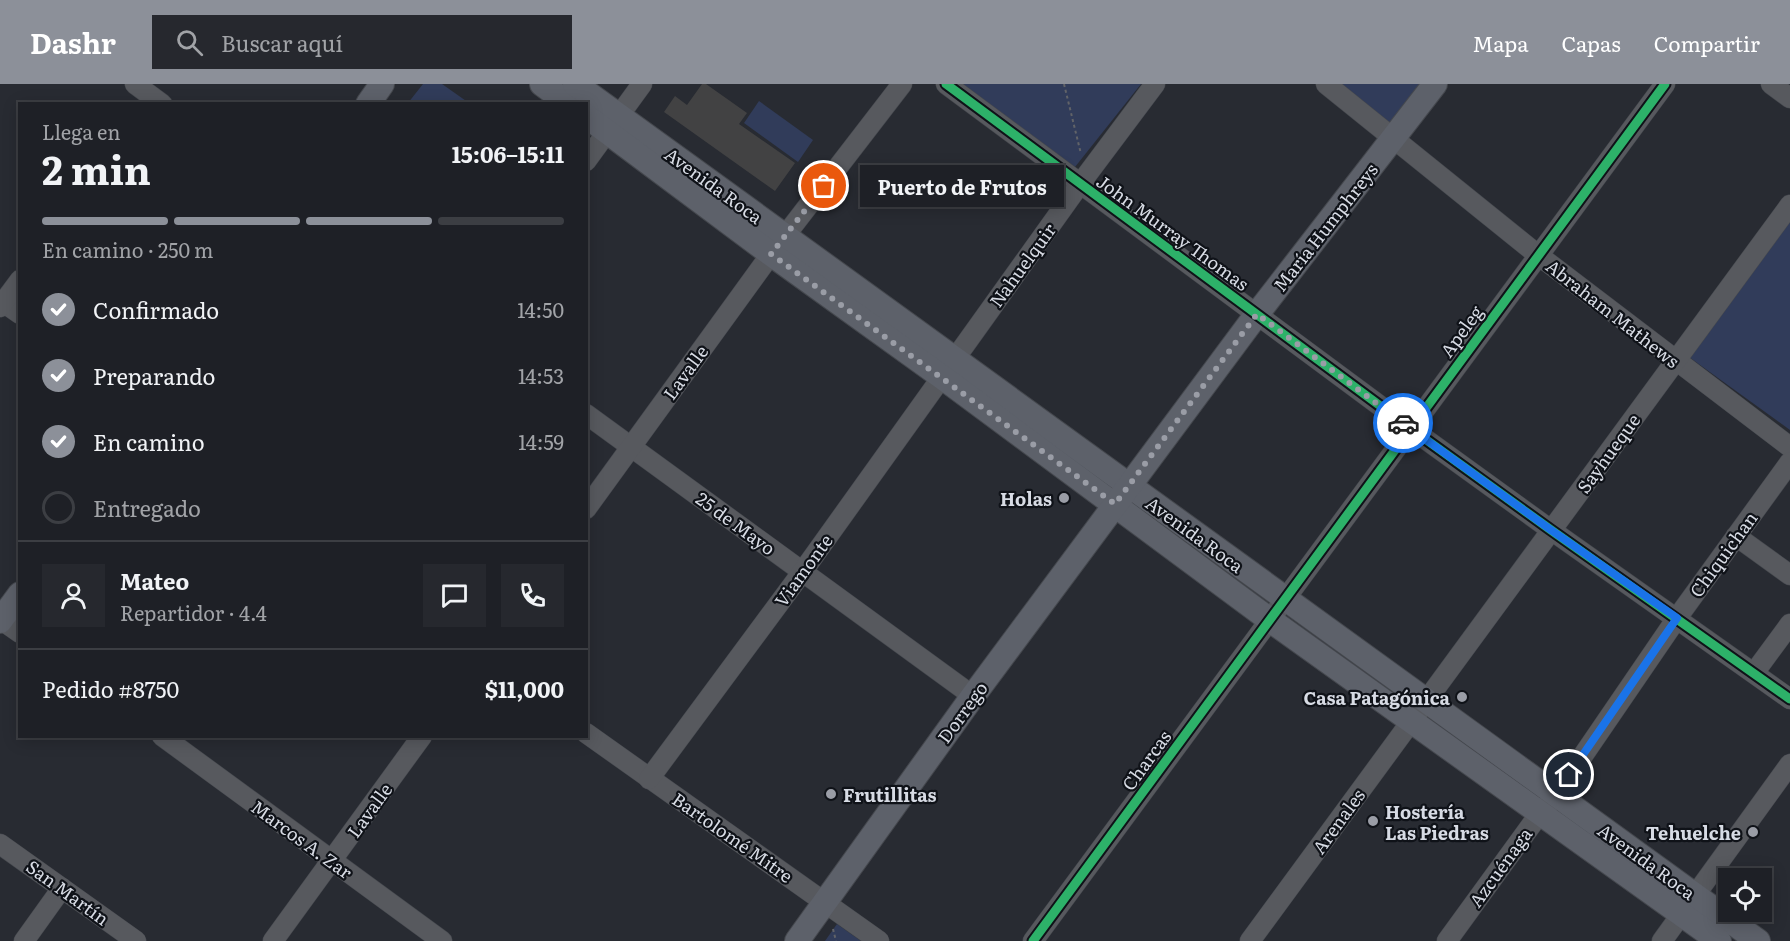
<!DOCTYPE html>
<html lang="es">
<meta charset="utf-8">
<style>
body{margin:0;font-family:Literata,serif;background:#26282e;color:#f1f3f6;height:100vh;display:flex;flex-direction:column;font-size:22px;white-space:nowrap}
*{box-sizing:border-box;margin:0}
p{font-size:20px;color:#a1a3a7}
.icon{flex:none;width:33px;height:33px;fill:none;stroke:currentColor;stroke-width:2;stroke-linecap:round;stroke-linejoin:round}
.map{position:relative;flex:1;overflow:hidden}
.side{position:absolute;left:18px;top:18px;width:570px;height:636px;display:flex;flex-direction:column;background:#1e2026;border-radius:0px;box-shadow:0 3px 15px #0003,0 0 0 2px #3c3e43}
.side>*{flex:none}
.controls{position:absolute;left:1718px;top:784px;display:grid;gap:12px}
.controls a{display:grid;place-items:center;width:54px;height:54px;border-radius:0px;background:#1e2026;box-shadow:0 3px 15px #0003,0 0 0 2px #3c3e43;font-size:30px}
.pin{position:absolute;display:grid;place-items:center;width:51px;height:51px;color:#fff;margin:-26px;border:3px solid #fff;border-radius:50%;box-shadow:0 2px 6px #0007}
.courier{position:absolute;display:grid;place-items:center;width:60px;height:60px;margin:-30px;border:4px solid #1a73e8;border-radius:50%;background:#fff;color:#222;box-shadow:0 2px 8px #0007}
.bubble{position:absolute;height:42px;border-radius:0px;background:#1e2026;box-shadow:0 3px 15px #0003,0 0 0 2px #3c3e43;font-size:20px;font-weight:700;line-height:42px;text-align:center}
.overview em{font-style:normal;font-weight:700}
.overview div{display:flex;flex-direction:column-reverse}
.overview{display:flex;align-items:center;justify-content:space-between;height:102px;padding:0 24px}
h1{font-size:39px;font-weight:700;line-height:45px}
.bar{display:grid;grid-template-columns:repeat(4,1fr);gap:9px 6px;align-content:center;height:72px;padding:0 24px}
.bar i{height:8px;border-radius:4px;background:#3c3e43}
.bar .on{background:#8c9099}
.bar p{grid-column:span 4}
.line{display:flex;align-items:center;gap:15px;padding:0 24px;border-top:2px solid #3c3e43}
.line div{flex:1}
.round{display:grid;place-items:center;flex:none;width:63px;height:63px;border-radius:0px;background:#26282e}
ol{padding:0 24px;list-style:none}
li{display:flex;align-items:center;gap:18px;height:66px}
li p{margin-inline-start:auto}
li .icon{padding:6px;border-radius:50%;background:#8c9099;color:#fff;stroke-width:4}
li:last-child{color:#a1a3a7}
li i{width:33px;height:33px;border:3px solid #3c3e43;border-radius:50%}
header{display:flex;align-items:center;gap:36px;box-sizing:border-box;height:84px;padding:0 30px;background:#8c9099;color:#fff}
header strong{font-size:28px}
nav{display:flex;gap:33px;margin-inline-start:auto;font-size:21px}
.search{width:420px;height:54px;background:#26282e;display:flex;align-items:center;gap:15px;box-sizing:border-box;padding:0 21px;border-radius:0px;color:#a1a3a7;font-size:22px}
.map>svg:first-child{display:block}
.green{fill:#313c5a}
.building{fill:#424243}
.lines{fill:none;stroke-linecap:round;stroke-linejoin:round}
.minor-casing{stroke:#45484e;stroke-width:21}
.major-casing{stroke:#45484e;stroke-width:26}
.path{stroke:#616368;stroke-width:2;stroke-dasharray:3 3;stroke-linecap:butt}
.minor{stroke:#57595e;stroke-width:20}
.major{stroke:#5d616a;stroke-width:24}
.cycleway-casing{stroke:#0f1218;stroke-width:13}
.cycleway{stroke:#2db169;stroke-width:9}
.done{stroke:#9a9da6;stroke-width:6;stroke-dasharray:0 10.8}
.route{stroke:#1a73e8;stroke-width:8}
.poi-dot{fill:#9a9da6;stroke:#0f1218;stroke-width:2}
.labels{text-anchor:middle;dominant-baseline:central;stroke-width:4.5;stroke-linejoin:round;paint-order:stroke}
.street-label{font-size:18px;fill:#d7dbe4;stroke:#0f1218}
.poi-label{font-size:18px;font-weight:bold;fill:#d7dbe4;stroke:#0f1218;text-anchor:end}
</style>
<header>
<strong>Dashr</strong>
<div class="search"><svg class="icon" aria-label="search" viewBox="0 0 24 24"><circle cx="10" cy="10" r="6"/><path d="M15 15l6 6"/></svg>Buscar aquí</div>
<nav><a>Mapa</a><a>Capas</a><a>Compartir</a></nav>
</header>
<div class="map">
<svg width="1790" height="857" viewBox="0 0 1790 857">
<rect width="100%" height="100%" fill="#282b32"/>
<!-- green -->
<g class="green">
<polygon points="423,0 442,0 469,19 408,19"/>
<polygon points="960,0 1141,0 1075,83"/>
<polygon points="1336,0 1425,0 1393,45"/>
<polygon points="759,17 813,56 798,78 744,39"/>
<polygon points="1790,136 1790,346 1689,273"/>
<polygon points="837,840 861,857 825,857"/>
</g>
<!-- building -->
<polygon class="building" points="702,0 706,0 747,29 739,40 795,79 775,107 664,28 675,12 687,21"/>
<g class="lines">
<defs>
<g id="minor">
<polyline points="135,0 162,20"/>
<polyline points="946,0 1410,344 1551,446 1790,615"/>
<polyline points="1326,0 1538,171 1790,363"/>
<polyline points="1771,0 1790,14"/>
<polyline points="586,77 642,0"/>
<polyline points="0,216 20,230"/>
<polyline points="0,223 20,196"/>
<polyline points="586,330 973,612"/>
<polyline points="586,425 771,170 902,0"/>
<polyline points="1736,452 1790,491"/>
<polyline points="0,535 20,549"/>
<polyline points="1754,589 1790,540"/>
<polyline points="586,649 879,857"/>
<polyline points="162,652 442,857"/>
<polyline points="649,695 803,487 1080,100 1155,0"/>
<polyline points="0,760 136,857"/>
<polyline points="24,857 62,804"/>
<polyline points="273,857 422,652"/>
<polyline points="1033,857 1665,0"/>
<polyline points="1250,857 1790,121"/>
<polyline points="1447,857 1540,729 1556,711 1677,534 1790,378"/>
<polyline points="1662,857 1790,680"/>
</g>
<g id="major">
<polyline points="542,0 569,20"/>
<polyline points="575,0 1758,857"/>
<polyline points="368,20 382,0"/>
<polyline points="586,32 771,170 942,293 1270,536 1719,857"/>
<polyline points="0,537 20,510"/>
<polyline points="797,857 973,612 1257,230 1435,0"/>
</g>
</defs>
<!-- minor casing -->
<use href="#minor" class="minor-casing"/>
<!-- major casing -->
<use href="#major" class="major-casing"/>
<!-- path -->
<g class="path">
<polyline points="1064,0 1081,70"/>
<polyline points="833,845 836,857"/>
</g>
<!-- minor -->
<use href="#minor" class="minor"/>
<!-- major -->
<use href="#major" class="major"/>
<defs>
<g id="cycleway">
<polyline points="946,0 1410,344 1551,446 1790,615"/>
<polyline points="1033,857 1665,0"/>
</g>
</defs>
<!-- cycleway casing -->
<use href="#cycleway" class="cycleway-casing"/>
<!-- cycleway -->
<use href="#cycleway" class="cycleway"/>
</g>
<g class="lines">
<!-- done -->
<polyline class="done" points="824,102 771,170 1115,420 1257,230 1403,339"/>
<!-- route -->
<polyline class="route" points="1403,339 1551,446 1677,534 1569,691"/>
</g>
<!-- markers -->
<g class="poi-dot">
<circle cx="1064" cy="414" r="6"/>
<circle cx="1462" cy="613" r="6"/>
<circle cx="831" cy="710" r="6"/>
<circle cx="1373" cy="737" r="6"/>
<circle cx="1753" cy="748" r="6"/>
</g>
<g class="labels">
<!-- street labels -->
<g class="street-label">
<text transform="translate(714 101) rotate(36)">Avenida Roca</text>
<text transform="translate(1325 143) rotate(-52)">María Humphreys</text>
<text transform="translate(1173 148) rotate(36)">John Murray Thomas</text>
<text transform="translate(1022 181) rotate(-54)">Nahuelquir</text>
<text transform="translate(1613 229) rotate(38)">Abraham Mathews</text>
<text transform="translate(1461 247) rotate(-54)">Apeleg</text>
<text transform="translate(685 288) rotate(-54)">Lavalle</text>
<text transform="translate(1608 369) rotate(-54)">Sayhueque</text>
<text transform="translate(736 439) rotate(36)">25 de Mayo</text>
<text transform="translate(1195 450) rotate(36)">Avenida Roca</text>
<text transform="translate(1723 470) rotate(-54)">Chiquichan</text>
<text transform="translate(803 486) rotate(-54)">Viamonte</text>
<text transform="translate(962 628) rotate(-54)">Dorrego</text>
<text transform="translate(1146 676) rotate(-54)">Charcas</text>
<text transform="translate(369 726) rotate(-54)">Lavalle</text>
<text transform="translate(1338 737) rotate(-54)">Arenales</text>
<text transform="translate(733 753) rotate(35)">Bartolomé Mitre</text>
<text transform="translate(302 755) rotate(36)">Marcos A. Zar</text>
<text transform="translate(1647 777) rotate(36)">Avenida Roca</text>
<text transform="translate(1500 783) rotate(-54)">Azcuénaga</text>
<text transform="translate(68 808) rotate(36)">San Martín</text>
</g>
<!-- poi labels -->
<g class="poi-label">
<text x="1052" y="414">Holas</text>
<text x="1450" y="613">Casa Patagónica</text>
<text x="843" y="710" text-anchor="start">Frutillitas</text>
<text x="1385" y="727" text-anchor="start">Hostería<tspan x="1385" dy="21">Las Piedras</tspan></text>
<text x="1741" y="748">Tehuelche</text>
</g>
</g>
</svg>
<div class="controls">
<a><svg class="icon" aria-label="locate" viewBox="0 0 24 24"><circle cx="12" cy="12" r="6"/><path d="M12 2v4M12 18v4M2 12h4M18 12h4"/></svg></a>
</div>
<div class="pin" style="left:824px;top:102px;background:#ea580c"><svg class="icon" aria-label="bag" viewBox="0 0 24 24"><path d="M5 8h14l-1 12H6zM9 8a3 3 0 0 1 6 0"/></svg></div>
<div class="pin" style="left:1569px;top:691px;background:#1f2937"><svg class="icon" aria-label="home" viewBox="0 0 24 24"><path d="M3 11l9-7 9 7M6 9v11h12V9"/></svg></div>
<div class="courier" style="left:1403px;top:339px"><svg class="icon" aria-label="car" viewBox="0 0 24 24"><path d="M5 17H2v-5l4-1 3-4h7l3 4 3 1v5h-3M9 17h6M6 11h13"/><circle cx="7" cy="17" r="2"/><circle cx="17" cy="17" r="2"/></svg></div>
<div class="bubble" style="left:860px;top:81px;width:204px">Puerto de Frutos</div>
<section class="side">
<div class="overview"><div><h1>2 min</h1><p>Llega en</p></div><em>15:06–15:11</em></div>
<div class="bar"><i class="on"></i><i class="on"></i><i class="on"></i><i></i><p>En camino · 250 m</p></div>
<ol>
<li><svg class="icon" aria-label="check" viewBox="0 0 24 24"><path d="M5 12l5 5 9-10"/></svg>Confirmado<p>14:50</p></li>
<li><svg class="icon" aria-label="check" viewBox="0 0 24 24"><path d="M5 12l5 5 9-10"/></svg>Preparando<p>14:53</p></li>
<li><svg class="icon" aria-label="check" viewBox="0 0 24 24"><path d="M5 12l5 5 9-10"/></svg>En camino<p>14:59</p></li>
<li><i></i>Entregado</li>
</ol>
<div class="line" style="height:108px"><a class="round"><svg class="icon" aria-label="person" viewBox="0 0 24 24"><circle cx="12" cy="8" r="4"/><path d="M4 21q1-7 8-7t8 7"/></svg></a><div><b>Mateo</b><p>Repartidor · 4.4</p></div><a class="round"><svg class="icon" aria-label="chat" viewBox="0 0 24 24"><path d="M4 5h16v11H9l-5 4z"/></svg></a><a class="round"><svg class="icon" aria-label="phone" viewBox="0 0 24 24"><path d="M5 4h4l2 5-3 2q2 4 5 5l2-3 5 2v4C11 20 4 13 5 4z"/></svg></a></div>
<div class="line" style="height:78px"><div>Pedido #8750</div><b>$11,000</b></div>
</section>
</div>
